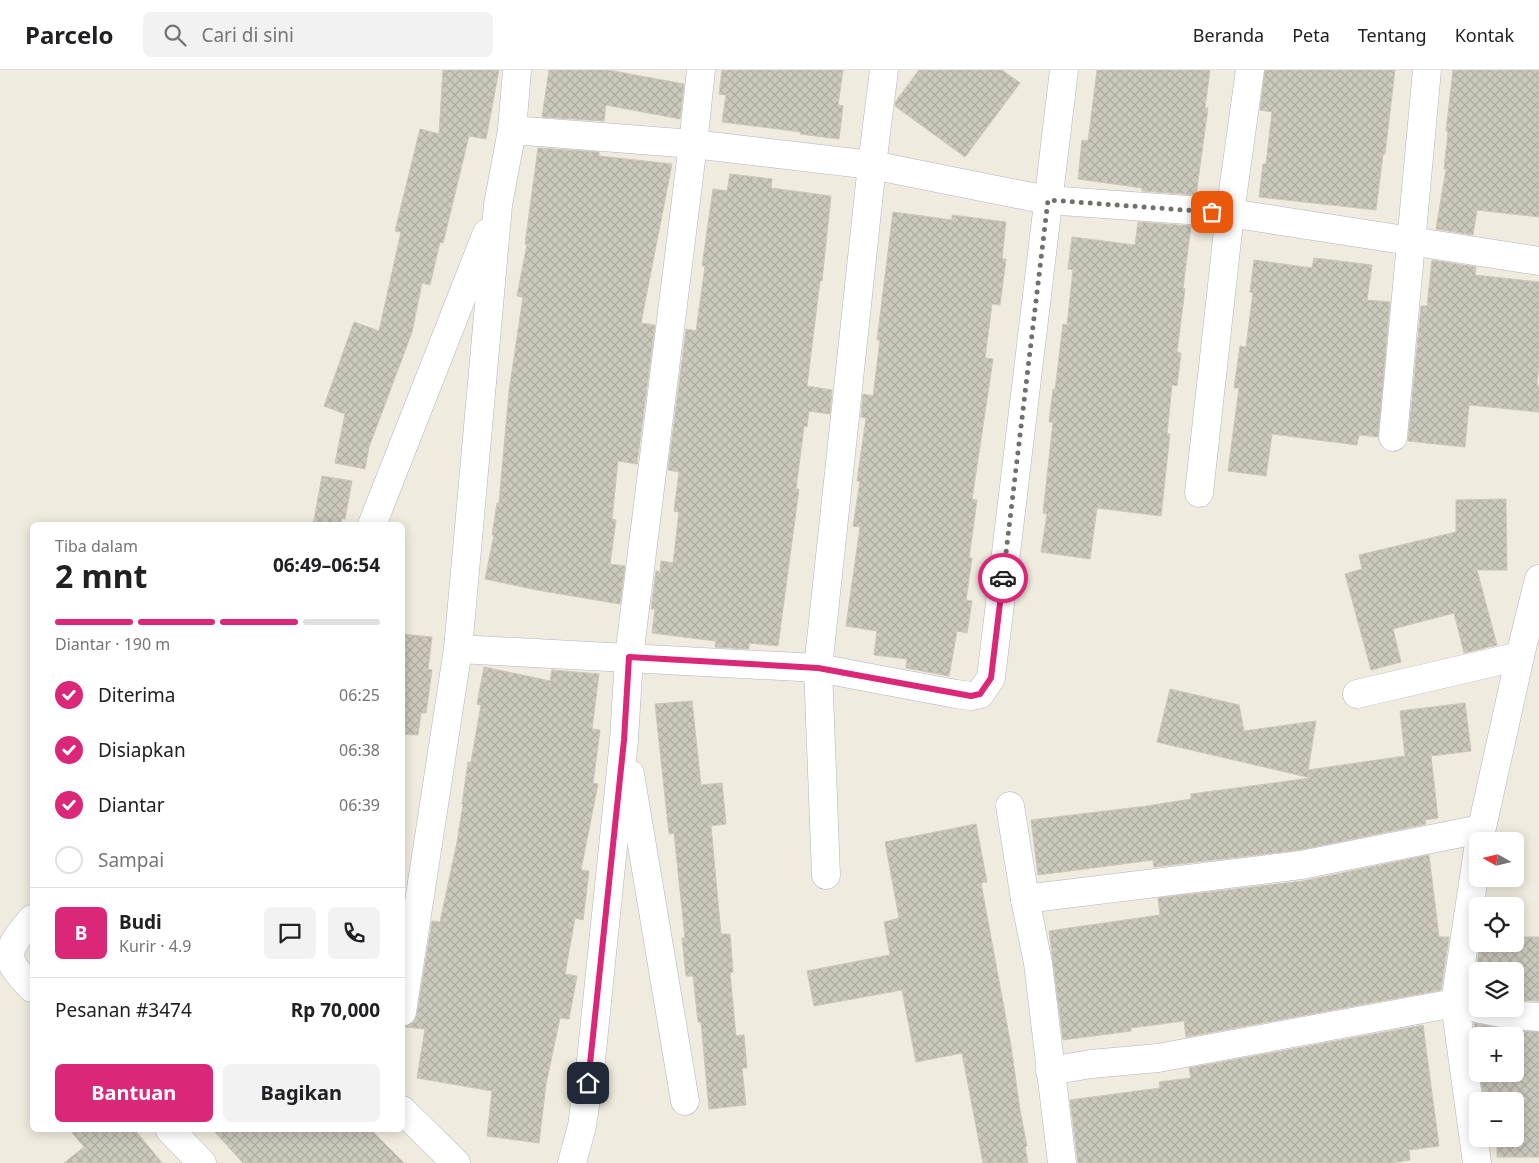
<!DOCTYPE html>
<html lang="id">
<meta charset="utf-8">
<style>
body{margin:0;font-family:"Noto Sans",sans-serif;background:#f2f2f2;color:#202124;height:100vh;display:flex;flex-direction:column;font-size:19px;white-space:nowrap}
*{box-sizing:border-box;margin:0}
p{font-size:16px;color:#757577}
.icon{flex:none;width:28px;height:28px;fill:none;stroke:currentColor;stroke-width:2;stroke-linecap:round;stroke-linejoin:round}
.map{position:relative;flex:1;overflow:hidden}
.drawer{position:absolute;left:30px;top:452px;width:375px;height:610px;display:flex;flex-direction:column;background:#fff;border-radius:8px;box-shadow:0 2px 12px #0003}
.drawer>*{flex:none}
.needle{width:32px;rotate:278deg}
.controls{position:absolute;left:1469px;top:762px;display:grid;gap:10px}
.controls a{display:grid;place-items:center;width:55px;height:55px;border-radius:8px;background:#fff;box-shadow:0 2px 12px #0003;font-size:25px}
.pin{position:absolute;display:grid;place-items:center;width:42px;height:42px;color:#fff;margin:-21px;border-radius:10px;box-shadow:0 2px 8px #0006}
.courier{position:absolute;display:grid;place-items:center;width:50px;height:50px;margin:-25px;border:4px solid #db2777;border-radius:50%;background:#fff;color:#222;box-shadow:0 1px 6px #0007}
.headline em{font-style:normal;font-weight:700}
.headline div{display:flex;flex-direction:column-reverse}
.headline{display:flex;align-items:center;justify-content:space-between;height:85px;padding:0 25px}
h1{font-size:32px;font-weight:700;line-height:38px}
.bar{display:grid;grid-template-columns:repeat(4,1fr);gap:8px 5px;align-content:center;height:60px;padding:0 25px}
.bar i{height:6px;border-radius:4px;background:#e0e0e0}
.bar .current{background:#db2777}
.bar p{grid-column:span 4}
.line{display:flex;align-items:center;gap:12px;padding:0 25px;border-top:1px solid #e0e0e0}
.line div{flex:1}
.round{display:grid;place-items:center;flex:none;width:52px;height:52px;border-radius:8px;background:#f2f2f2}
ol{padding:0 25px;list-style:none}
li{display:flex;align-items:center;gap:15px;height:55px}
li p{margin-inline-start:auto}
li .icon{padding:5px;border-radius:50%;background:#db2777;color:#fff;stroke-width:4}
li:last-child{color:#757577}
li i{width:28px;height:28px;border:2px solid #e0e0e0;border-radius:50%}
.primary-button{display:flex;gap:10px;margin-top:auto;padding:10px 25px}
.primary-button a{flex:1;height:58px;border-radius:8px;background:#db2777;color:#fff;font-size:20px;font-weight:700;line-height:58px;text-align:center}
.primary-button a+a{background:#f2f2f2;color:#202124}
header{display:flex;align-items:center;gap:30px;box-sizing:border-box;height:70px;padding:0 25px;background:#fff;border-bottom:1px solid #e0e0e0}
header strong{font-size:24px}
nav{display:flex;gap:28px;margin-inline-start:auto;font-size:18px}
.search{width:350px;height:45px;background:#f2f2f2;display:flex;align-items:center;gap:12px;box-sizing:border-box;padding:0 18px;border-radius:8px;color:#757577;font-size:19px}
.map>svg:first-child{display:block}
.building{fill:url(#building-cross-hatch);stroke:#ccc7b7}
.lines{fill:none;stroke-linecap:round;stroke-linejoin:round}
.street-casing{stroke:#b2b3c2;stroke-width:29}
.street{stroke:#fff;stroke-width:28}
.done{stroke:#71706b;stroke-width:5;stroke-dasharray:0 9}
.route{stroke:#db2777;stroke-width:6}
</style>
<header>
<strong>Parcelo</strong>
<div class="search"><svg class="icon" aria-label="search" viewBox="0 0 24 24"><circle cx="10" cy="10" r="6"/><path d="M15 15l6 6"/></svg>Cari di sini</div>
<nav><a>Beranda</a><a>Peta</a><a>Tentang</a><a>Kontak</a></nav>
</header>
<div class="map">
<svg width="1539" height="1093" viewBox="0 0 1539 1093">
<defs>
<pattern id="building-cross-hatch" width="8" height="8" patternUnits="userSpaceOnUse" patternTransform="scale(1.25)"><rect width="8" height="8" fill="#cbc9bc"/><path d="M0 0l8 8M0 8l8-8" fill="none" stroke="#afada2"/></pattern>
</defs>
<rect width="100%" height="100%" fill="#efebde"/>
<!-- building -->
<g class="building">
<polygon points="443,0 499,0 486,69 469,66 443,173 440,172 430,215 422,213 412,262 369,377 365,399 335,393 345,344 324,336 354,252 379,261 401,162 395,161 420,59 439,64"/>
<polygon points="549,0 608,0 684,14 680,49 606,35 604,51 542,47"/>
<polygon points="722,0 843,0 838,35 843,36 839,69 800,64 801,62 722,52 726,25 719,24"/>
<polygon points="919,0 1002,0 1020,13 965,87 895,36 896,31"/>
<polygon points="1097,0 1210,0 1205,38 1208,38 1196,125 1142,121 1142,118 1078,109 1082,70 1088,71"/>
<polygon points="1265,0 1395,0 1385,84 1383,84 1376,140 1259,127 1263,94 1266,94 1272,42 1260,40"/>
<polygon points="1453,0 1539,0 1539,147 1477,140 1473,165 1436,159 1446,99 1444,99 1448,62 1446,61"/>
<polygon points="538,78 599,82 599,86 672,94 641,253 655,255 637,394 618,391 612,449 616,450 610,494 625,496 620,534 537,520 485,509 494,465 492,465 497,433 499,433 509,321 523,227 517,226 527,174 525,174"/>
<polygon points="730,104 772,109 771,118 831,126 822,211 820,211 807,316 832,320 830,344 809,341 807,357 804,356 796,419 799,419 778,576 749,573 749,579 715,577 716,571 652,563 655,539 651,539 656,501 660,502 661,491 673,493 679,442 674,441 679,402 668,400 686,259 696,261 705,196 702,196 713,119 727,121"/>
<polygon points="893,142 952,150 952,145 1006,152 1002,189 1006,189 1000,235 992,234 985,288 993,289 972,429 977,430 969,488 972,488 966,530 972,531 967,563 957,561 949,606 906,598 907,589 874,585 877,561 846,556 860,457 853,456 860,411 857,411 866,348 861,347 863,324 873,326 880,270 877,270"/>
<polygon points="1138,152 1191,156 1183,218 1185,219 1177,282 1181,283 1177,316 1172,315 1167,364 1170,364 1161,446 1097,438 1090,489 1041,482 1047,444 1043,443 1053,352 1049,352 1053,319 1055,320 1063,254 1067,255 1073,200 1068,199 1072,167 1135,175"/>
<polygon points="1314,188 1372,195 1367,230 1390,232 1378,367 1359,365 1357,375 1272,364 1266,406 1228,401 1239,318 1234,318 1240,276 1246,277 1253,223 1250,222 1254,190 1312,198"/>
<polygon points="1432,190 1476,197 1475,205 1539,212 1539,291 1537,316 1539,316 1539,342 1469,335 1465,377 1408,371 1421,236 1427,236"/>
<polygon points="322,406 352,411 345,449 342,448 340,455 313,455"/>
<polygon points="1506,429 1507,500 1477,500 1497,575 1464,583 1454,543 1393,559 1401,592 1371,600 1345,504 1362,499 1359,485 1456,462 1456,430"/>
<polygon points="402,564 432,567 428,599 432,600 426,643 421,643 418,665 402,664"/>
<polygon points="484,597 550,611 552,600 599,604 592,659 600,660 593,713 598,714 581,800 589,801 583,850 575,848 565,904 577,906 569,949 560,948 546,1014 539,1073 487,1066 492,1021 417,1008 425,959 405,957 414,952 417,944 432,851 440,852 457,772 463,734 462,734 468,692 471,692 481,635 477,634"/>
<polygon points="1170,619 1239,635 1244,661 1316,651 1308,700 1405,686 1400,641 1465,633 1471,681 1431,686 1438,748 1425,750 1426,754 1299,780 1154,797 1153,790 1038,805 1031,750 1147,736 1191,729 1191,724 1311,708 1157,672"/>
<polygon points="692,631 701,715 722,713 726,754 711,756 721,864 730,864 733,902 730,903 736,966 744,965 747,998 742,998 746,1035 709,1039 701,952 698,952 693,906 686,906 682,868 685,868 674,763 669,764 655,634"/>
<polygon points="976,754 987,812 981,813 1011,976 1020,1040 1027,1076 1025,1077 1028,1093 983,1093 962,983 916,992 902,920 814,936 807,901 890,885 884,852 899,848 885,772"/>
<polygon points="1429,785 1439,867 1449,867 1441,920 1186,967 1184,951 1131,958 1131,961 1063,970 1049,861 1160,845 1158,828 1303,811"/>
<polygon points="1515,867 1539,867 1539,931 1515,930 1515,901 1478,901 1478,922 1473,921 1480,874 1515,874"/>
<polygon points="1474,953 1508,960 1539,962 1539,1087 1497,1087 1497,1069 1515,1069 1515,1031 1484,1031 1480,1004 1515,1004 1515,966 1478,966 1478,982"/>
<polygon points="1423,955 1439,1076 1409,1080 1410,1090 1391,1093 1078,1093 1070,1030 1160,1018 1159,1012 1191,1008 1189,998"/>
<polygon points="70,1060 135,1060 162,1093 64,1093 84,1077"/>
<polygon points="213,1060 371,1060 404,1093 243,1093"/>
</g>
<g class="lines">
<defs>
<g id="street">
<polyline points="512,60 693,74 872,95 1047,130 1230,143 1539,191"/>
<polyline points="1393,367 1427,0"/>
<polyline points="1199,423 1230,143 1250,0"/>
<polyline points="372,455 487,163"/>
<polyline points="458,579 818,598 956,624 971,626 980,624 991,608 1064,0"/>
<polyline points="1357,624 1520,586"/>
<polyline points="630,704 685,1031"/>
<polyline points="1010,736 1025,829"/>
<polyline points="1479,771 1520,586 1539,509"/>
<polyline points="826,805 818,598 872,95 884,0"/>
<path d="M32,849c-27,32 -31,38 0,69"/>
<polyline points="1481,939 1511,945 1539,947"/>
<polyline points="402,942 458,579 498,135 512,60 517,0"/>
<polyline points="1050,1001 1091,994 1158,988 1455,933 1478,938"/>
<polyline points="402,1040 456,1093"/>
<polyline points="170,1060 202,1093"/>
<polyline points="572,1093 582,1056 590,1000 624,670 629,587 693,74 701,0"/>
<polyline points="1062,1093 1038,893 1025,829 1301,795 1481,759"/>
<polyline points="1477,1093 1455,933 1478,780"/>
</g>
</defs>
<!-- street casing -->
<use href="#street" class="street-casing"/>
<!-- street -->
<use href="#street" class="street"/>
</g>
<g class="lines">
<!-- done -->
<polyline class="done" points="1003,508 1048,130 1212,142"/>
<!-- route -->
<polyline class="route" points="588,1013 624,670 629,587 818,598 971,626 980,624 991,608 1003,508"/>
</g>
</svg>
<div class="controls">
<a><svg class="needle" viewBox="-14 -14 28 28"><path d="M0-13l5 13h-10z" fill="#e53935"/><path d="M0 13l5-13h-10z" fill="#757577"/></svg></a>
<a><svg class="icon" aria-label="locate" viewBox="0 0 24 24"><circle cx="12" cy="12" r="6"/><path d="M12 2v4M12 18v4M2 12h4M18 12h4"/></svg></a>
<a><svg class="icon" aria-label="layers" viewBox="0 0 24 24"><path d="M12 4l9 5-9 5-9-5zM3 14l9 5 9-5"/></svg></a>
<a>+</a>
<a>−</a>
</div>
<div class="pin" style="left:1212px;top:142px;background:#ea580c"><svg class="icon" aria-label="bag" viewBox="0 0 24 24"><path d="M5 8h14l-1 12H6zM9 8a3 3 0 0 1 6 0"/></svg></div>
<div class="pin" style="left:588px;top:1013px;background:#1f2937"><svg class="icon" aria-label="home" viewBox="0 0 24 24"><path d="M3 11l9-7 9 7M6 9v11h12V9"/></svg></div>
<div class="courier" style="left:1003px;top:508px"><svg class="icon" aria-label="car" viewBox="0 0 24 24"><path d="M5 17H2v-5l4-1 3-4h7l3 4 3 1v5h-3M9 17h6M6 11h13"/><circle cx="7" cy="17" r="2"/><circle cx="17" cy="17" r="2"/></svg></div>
<section class="drawer">
<div class="headline"><div><h1>2 mnt</h1><p>Tiba dalam</p></div><em>06:49–06:54</em></div>
<div class="bar"><i class="current"></i><i class="current"></i><i class="current"></i><i></i><p>Diantar · 190 m</p></div>
<ol>
<li><svg class="icon" aria-label="check" viewBox="0 0 24 24"><path d="M5 12l5 5 9-10"/></svg>Diterima<p>06:25</p></li>
<li><svg class="icon" aria-label="check" viewBox="0 0 24 24"><path d="M5 12l5 5 9-10"/></svg>Disiapkan<p>06:38</p></li>
<li><svg class="icon" aria-label="check" viewBox="0 0 24 24"><path d="M5 12l5 5 9-10"/></svg>Diantar<p>06:39</p></li>
<li><i></i>Sampai</li>
</ol>
<div class="line" style="height:90px"><b class="round" style="background:#db2777;color:#fff">B</b><div><b>Budi</b><p>Kurir · 4.9</p></div><a class="round"><svg class="icon" aria-label="chat" viewBox="0 0 24 24"><path d="M4 5h16v11H9l-5 4z"/></svg></a><a class="round"><svg class="icon" aria-label="phone" viewBox="0 0 24 24"><path d="M5 4h4l2 5-3 2q2 4 5 5l2-3 5 2v4C11 20 4 13 5 4z"/></svg></a></div>
<div class="line" style="height:65px"><div>Pesanan #3474</div><b>Rp 70,000</b></div>
<div class="primary-button"><a>Bantuan</a><a>Bagikan</a></div>
</section>
</div>
